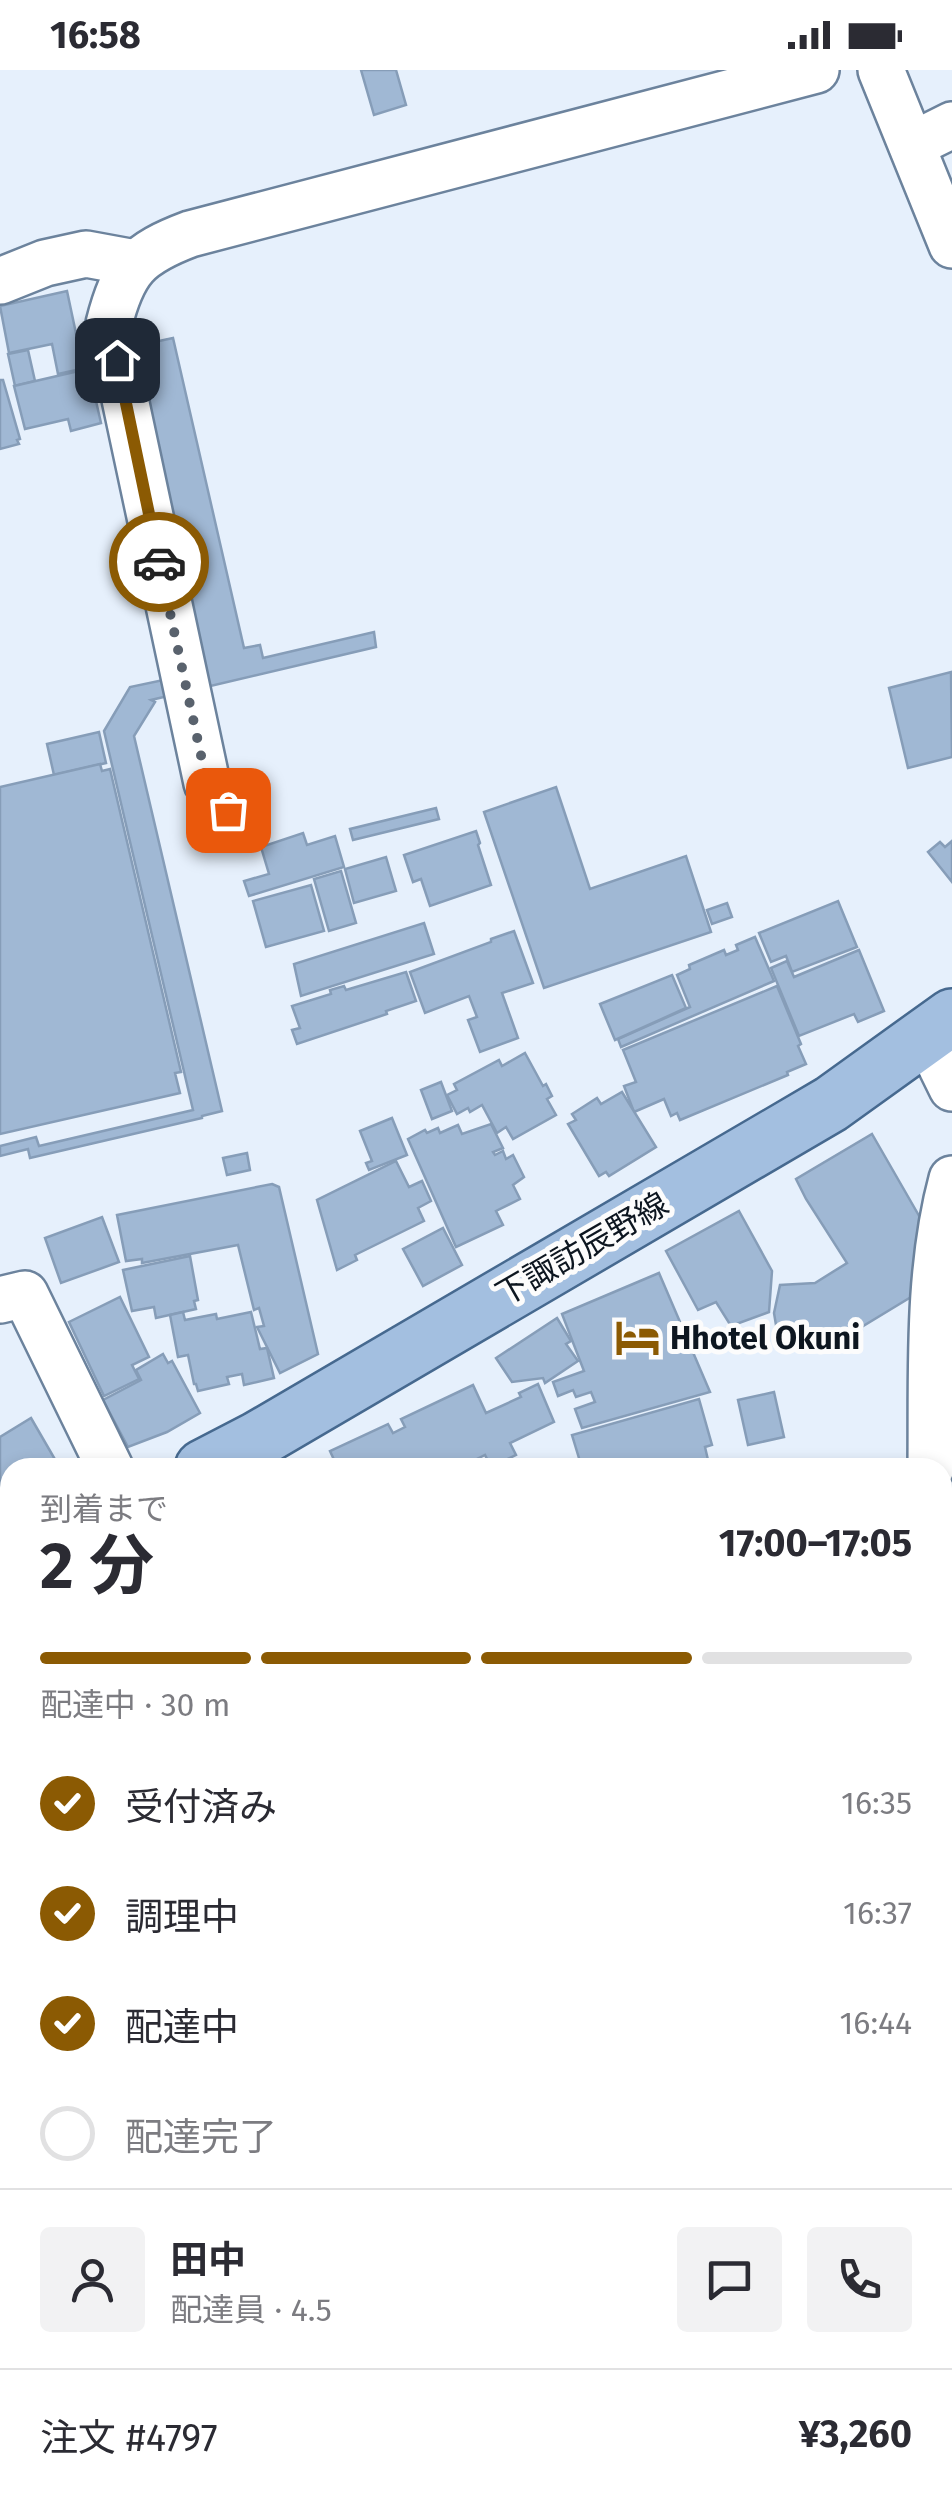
<!DOCTYPE html>
<html lang="ja">
<meta charset="utf-8">
<style>
body{margin:0;font-family:"Fira Sans","Noto Sans JP",sans-serif;background:#f2f2f3;color:#2b2b33;height:100vh;display:flex;flex-direction:column;font-size:38px;white-space:nowrap}
*{box-sizing:border-box;margin:0}
p{font-size:32px;color:#7c7c81}
.icon{flex:none;width:55px;height:55px;fill:none;stroke:currentColor;stroke-width:2;stroke-linecap:round;stroke-linejoin:round}
.map{position:relative;flex:1;overflow:hidden}
.side{position:absolute;left:0px;top:1388px;width:952px;height:1062px;display:flex;flex-direction:column;background:#fff;border-radius:30px 30px 0 0;box-shadow:0 5px 15px #0003}
.side>*{flex:none}
.pin{position:absolute;display:grid;place-items:center;width:85px;height:85px;color:#fff;margin:-42px;border-radius:20px;box-shadow:0 5px 15px #0006}
.courier{position:absolute;display:grid;place-items:center;width:100px;height:100px;margin:-50px;border:8px solid #8b5a03;border-radius:50%;background:#fff;color:#222;box-shadow:0 2px 12px #0007}
.overview em{font-style:normal;font-weight:700}
.overview div{display:flex;flex-direction:column-reverse}
.overview{display:flex;align-items:center;justify-content:space-between;height:170px;padding:0 40px}
h1{font-size:65px;font-weight:700;line-height:75px}
.bar{display:grid;grid-template-columns:repeat(4,1fr);gap:15px 10px;align-content:center;height:120px;padding:0 40px}
.bar i{height:12px;border-radius:8px;background:#e1e1e2}
.bar .selected{background:#8b5a03}
.bar p{grid-column:span 4}
.line{display:flex;align-items:center;gap:25px;padding:0 40px;border-top:2px solid #e1e1e2}
.line div{flex:1}
.round{display:grid;place-items:center;flex:none;width:105px;height:105px;border-radius:10px;background:#f2f2f3}
ol{padding:0 40px;list-style:none}
li{display:flex;align-items:center;gap:30px;height:110px}
li p{margin-inline-start:auto}
li .icon{padding:10px;border-radius:50%;background:#8b5a03;color:#fff;stroke-width:4}
li:last-child{color:#7c7c81}
li i{width:55px;height:55px;border:5px solid #e1e1e2;border-radius:50%}
.status{display:flex;justify-content:space-between;align-items:center;height:70px;padding:0 50px;background:#fff;direction:ltr}
.status svg{height:28px;fill:currentColor}
.map>svg:first-child{display:block}
.building{fill:#a0b8d4;stroke:#869db8;stroke-width:2.5}
.lines{fill:none;stroke-linecap:round;stroke-linejoin:round}
.minor-casing{stroke:#6c839d;stroke-width:50}
.major-casing{stroke:#46698f;stroke-width:60}
.minor{stroke:#fff;stroke-width:45}
.major{stroke:#a3bfe0;stroke-width:55}
.done{stroke:#59626d;stroke-width:10;stroke-dasharray:0 18}
.route{stroke:#8b5a03;stroke-width:12}
.labels{text-anchor:middle;dominant-baseline:central;stroke-width:10;stroke-linejoin:round;paint-order:stroke}
.street-label{font-size:32px;fill:#0d1620;stroke:#fcfcfc}
.poi-label{font-size:32px;font-weight:bold;fill:#0d1620;stroke:#fcfcfc;text-anchor:start}
</style>
<div class="status"><b>16:58</b><svg viewBox="0 0 49 12"><path d="M0 12V9h3v3zM5 12V6h3v6zM10 12V3h3v9zM15 12V0h3v12zM26 1h20v11H26zM47 4h2v5h-2z"/></svg></div>
<div class="map">
<svg width="952" height="2449" viewBox="0 0 952 2449">
<rect width="100%" height="100%" fill="#e6f0fc"/>
<!-- building -->
<g class="building">
<polygon points="361,0 396,0 406,35 374,45"/>
<polygon points="67,221 77,268 83,266 90,297 58,304 52,274 9,283 0,236"/>
<polygon points="173,268 244,578 260,575 263,588 374,562 376,577 151,630 155,632 134,666 222,1041 202,1046 202,1048 30,1088 28,1079 0,1086 0,1076 36,1067 39,1076 193,1040 104,661 130,617 206,601 131,277"/>
<polygon points="28,280 35,311 15,316 8,284"/>
<polygon points="83,300 87,319 93,318 101,353 71,361 68,349 25,359 14,316"/>
<polygon points="0,310 3,310 20,369 17,370 19,374 0,379"/>
<polygon points="951,602 952,687 908,698 889,618"/>
<polygon points="99,662 106,693 54,705 47,674"/>
<polygon points="100,694 102,701 110,699 181,1002 175,1003 180,1023 0,1064 0,717"/>
<polygon points="556,717 590,819 686,786 711,862 544,918 484,742"/>
<polygon points="436,738 439,749 353,770 350,759"/>
<polygon points="476,761 480,773 478,775 491,815 430,836 421,809 413,812 404,785"/>
<polygon points="303,763 307,775 335,766 344,797 249,826 244,811 269,804 261,777"/>
<polygon points="952,771 952,812 928,782 940,772 945,777"/>
<polygon points="386,787 396,821 354,833 345,799"/>
<polygon points="341,801 356,853 329,861 314,809"/>
<polygon points="311,815 324,861 266,877 253,831"/>
<polygon points="838,831 857,877 792,902 786,886 771,892 759,863"/>
<polygon points="727,833 732,847 712,854 707,840"/>
<polygon points="424,853 434,884 301,926 294,894"/>
<polygon points="514,861 533,913 502,923 518,968 480,982 468,950 477,947 469,926 425,943 410,902 491,872 491,869"/>
<polygon points="755,867 774,911 621,977 618,969 690,937 677,905 690,899 689,895 724,880 726,885 738,880 736,875"/>
<polygon points="859,880 884,941 858,952 854,944 799,966 771,898 787,891 794,907"/>
<polygon points="406,902 416,931 386,941 387,944 297,974 292,960 300,958 292,936 331,924 330,920 344,916 346,920"/>
<polygon points="672,905 686,938 615,970 600,934"/>
<polygon points="777,916 801,974 798,976 806,994 787,1002 788,1005 680,1050 677,1043 671,1046 664,1029 634,1042 624,1016 636,1012 623,980"/>
<polygon points="525,983 543,1016 546,1014 552,1026 547,1029 556,1045 513,1069 506,1057 497,1063 482,1035 470,1042 468,1038 457,1044 447,1025 457,1020 454,1014 499,990 502,996"/>
<polygon points="441,1012 452,1041 432,1049 421,1020"/>
<polygon points="622,1022 656,1077 609,1106 606,1102 599,1106 568,1054 576,1050 572,1044 597,1028 601,1034"/>
<polygon points="392,1048 407,1085 369,1100 366,1093 372,1091 360,1061"/>
<polygon points="491,1054 503,1078 493,1082 495,1085 503,1081 506,1089 513,1085 524,1107 513,1115 520,1129 496,1141 503,1155 456,1177 408,1069 425,1060 427,1063 438,1058 440,1063 458,1055 462,1064"/>
<polygon points="872,1064 922,1151 911,1227 845,1267 780,1279 774,1243 780,1215 815,1213 847,1193 806,1129 796,1109"/>
<polygon points="247,1083 250,1100 227,1105 223,1088"/>
<polygon points="396,1091 409,1117 422,1111 431,1131 418,1138 424,1151 355,1185 357,1190 337,1200 317,1130"/>
<polygon points="272,1114 279,1117 318,1284 280,1303 257,1257 264,1256 259,1238 254,1240 238,1175 142,1193 142,1189 126,1191 117,1145"/>
<polygon points="739,1141 772,1201 769,1242 731,1256 716,1232 698,1240 666,1181"/>
<polygon points="102,1147 119,1192 61,1213 45,1168"/>
<polygon points="443,1158 462,1195 423,1216 403,1179"/>
<polygon points="190,1186 198,1230 194,1231 196,1239 156,1248 154,1237 132,1241 123,1200"/>
<polygon points="659,1203 710,1322 582,1358 575,1339 595,1332 591,1322 576,1327 573,1320 558,1326 553,1312 584,1301 562,1244"/>
<polygon points="120,1227 149,1287 132,1295 139,1309 104,1326 69,1252"/>
<polygon points="183,1242 185,1250 216,1244 217,1249 251,1242 260,1279 267,1278 274,1308 244,1315 242,1304 227,1307 229,1314 198,1321 196,1314 194,1314 188,1285 178,1287 170,1245"/>
<polygon points="557,1248 571,1271 566,1274 578,1291 545,1313 543,1308 512,1312 496,1288"/>
<polygon points="163,1284 168,1293 172,1291 200,1343 167,1362 128,1377 103,1330 141,1310 136,1300"/>
<polygon points="538,1314 554,1352 510,1373 516,1385 491,1397 485,1385 459,1398 332,1398 331,1396 336,1394 330,1381 388,1354 393,1363 405,1357 401,1349 473,1315 486,1343 521,1327 519,1323"/>
<polygon points="774,1322 784,1367 748,1375 738,1330"/>
<polygon points="699,1329 712,1375 705,1377 708,1390 703,1391 704,1397 582,1398 572,1365"/>
<polygon points="31,1348 60,1398 10,1398 10,1438 0,1444 0,1367"/>
<rect x="942" y="1428" width="10" height="74"/>
<polygon points="952,1532 952,1572 942,1573 942,1534"/>
<polygon points="0,1574 10,1595 10,1627 1,1631"/>
<polygon points="952,1626 952,1683 942,1686 942,1629"/>
<polygon points="0,1702 10,1751 10,1756 0,1759"/>
<polygon points="10,1931 10,1986 0,1989 0,1934"/>
<polygon points="952,2009 952,2039 942,2034 942,2012"/>
<polygon points="10,2076 10,2122 0,2126 0,2079"/>
<polygon points="952,2126 952,2192 942,2197 942,2130"/>
<polygon points="10,2128 10,2209 0,2213 0,2131"/>
<polygon points="945,2227 952,2241 952,2265 942,2270 942,2228"/>
<polygon points="10,2257 10,2309 0,2313 0,2261"/>
<polygon points="952,2271 952,2339 950,2335 942,2340 942,2277"/>
<polygon points="10,2354 10,2440 48,2440 27,2449 0,2449 0,2358"/>
<polygon points="952,2414 952,2449 921,2449 917,2440 942,2440 942,2419"/>
<polygon points="210,2440 277,2440 278,2446 272,2449 213,2449"/>
<polygon points="489,2440 657,2440 661,2449 493,2449"/>
<polygon points="662,2440 730,2440 734,2449 665,2449"/>
</g>
<g class="lines">
<defs>
<g id="minor">
<polyline points="881,0 952,175"/>
<polyline points="912,75 952,55"/>
<polyline points="0,211 45,193 86,184 135,193"/>
<path d="M228,740l-21,-27 -98,-459c14,-55 28,-70 81,-90l626,-164"/>
<polyline points="927,967 952,1018"/>
<polyline points="0,1230 25,1224 110,1398"/>
<path d="M931,1398c1,-97 -4,-196 21,-289"/>
<polyline points="942,1705 952,1702"/>
<polyline points="942,1820 952,1848"/>
<polyline points="0,2009 10,2005"/>
<polyline points="942,2100 952,2097"/>
<polyline points="942,2378 952,2372"/>
<polyline points="465,2440 467,2449"/>
<polyline points="38,2449 60,2440"/>
<polyline points="837,2449 845,2440"/>
</g>
<g id="major">
<polyline points="203,1398 257,1370 831,1034 952,947"/>
<polyline points="0,1506 10,1500"/>
</g>
</defs>
<!-- minor casing -->
<use href="#minor" class="minor-casing"/>
<!-- major casing -->
<use href="#major" class="major-casing"/>
<!-- minor -->
<use href="#minor" class="minor"/>
<!-- major -->
<use href="#major" class="major"/>
</g>
<g class="lines">
<!-- done -->
<polyline class="done" points="159,492 207,713 228,740"/>
<!-- route -->
<polyline class="route" points="117,290 159,492"/>
</g>
<!-- icons -->
<defs>
<symbol id="hotel-bare" viewBox="-9 -9 18 18"><path d="M-6-4.5h1.5V1H6V5H4.5V3h-9V5H-6ZM-4 0a1.8 1.8 0 1 1 3.6 0ZM.5 0V-2.5h3Q6-2.5 6 0Z" fill="#8b5a03" stroke="#fcfcfc" stroke-width="2.5" paint-order="stroke"/></symbol>
</defs>
<g fill-rule="evenodd">
<use href="#hotel-bare" x="606" y="1236" width="63" height="63"/>
</g>
<g class="labels">
<!-- street labels -->
<g class="street-label">
<text transform="translate(582 1179) rotate(-30)">下諏訪辰野線</text>
</g>
<!-- poi labels -->
<g class="poi-label">
<text x="670" y="1268">Hhotel Okuni</text>
</g>
</g>
</svg>
<div class="pin" style="left:228px;top:740px;background:#ea580c"><svg class="icon" aria-label="bag" viewBox="0 0 24 24"><path d="M5 8h14l-1 12H6zM9 8a3 3 0 0 1 6 0"/></svg></div>
<div class="pin" style="left:117px;top:290px;background:#1f2937"><svg class="icon" aria-label="home" viewBox="0 0 24 24"><path d="M3 11l9-7 9 7M6 9v11h12V9"/></svg></div>
<div class="courier" style="left:159px;top:492px"><svg class="icon" aria-label="car" viewBox="0 0 24 24"><path d="M5 17H2v-5l4-1 3-4h7l3 4 3 1v5h-3M9 17h6M6 11h13"/><circle cx="7" cy="17" r="2"/><circle cx="17" cy="17" r="2"/></svg></div>
<section class="side">
<div class="overview"><div><h1>2 分</h1><p>到着まで</p></div><em>17:00–17:05</em></div>
<div class="bar"><i class="selected"></i><i class="selected"></i><i class="selected"></i><i></i><p>配達中 · 30 m</p></div>
<ol>
<li><svg class="icon" aria-label="check" viewBox="0 0 24 24"><path d="M5 12l5 5 9-10"/></svg>受付済み<p>16:35</p></li>
<li><svg class="icon" aria-label="check" viewBox="0 0 24 24"><path d="M5 12l5 5 9-10"/></svg>調理中<p>16:37</p></li>
<li><svg class="icon" aria-label="check" viewBox="0 0 24 24"><path d="M5 12l5 5 9-10"/></svg>配達中<p>16:44</p></li>
<li><i></i>配達完了</li>
</ol>
<div class="line" style="height:180px"><a class="round"><svg class="icon" aria-label="person" viewBox="0 0 24 24"><circle cx="12" cy="8" r="4"/><path d="M4 21q1-7 8-7t8 7"/></svg></a><div><b>田中</b><p>配達員 · 4.5</p></div><a class="round"><svg class="icon" aria-label="chat" viewBox="0 0 24 24"><path d="M4 5h16v11H9l-5 4z"/></svg></a><a class="round"><svg class="icon" aria-label="phone" viewBox="0 0 24 24"><path d="M5 4h4l2 5-3 2q2 4 5 5l2-3 5 2v4C11 20 4 13 5 4z"/></svg></a></div>
<div class="line" style="height:130px"><div>注文 #4797</div><b>¥3,260</b></div>
</section>
</div>
